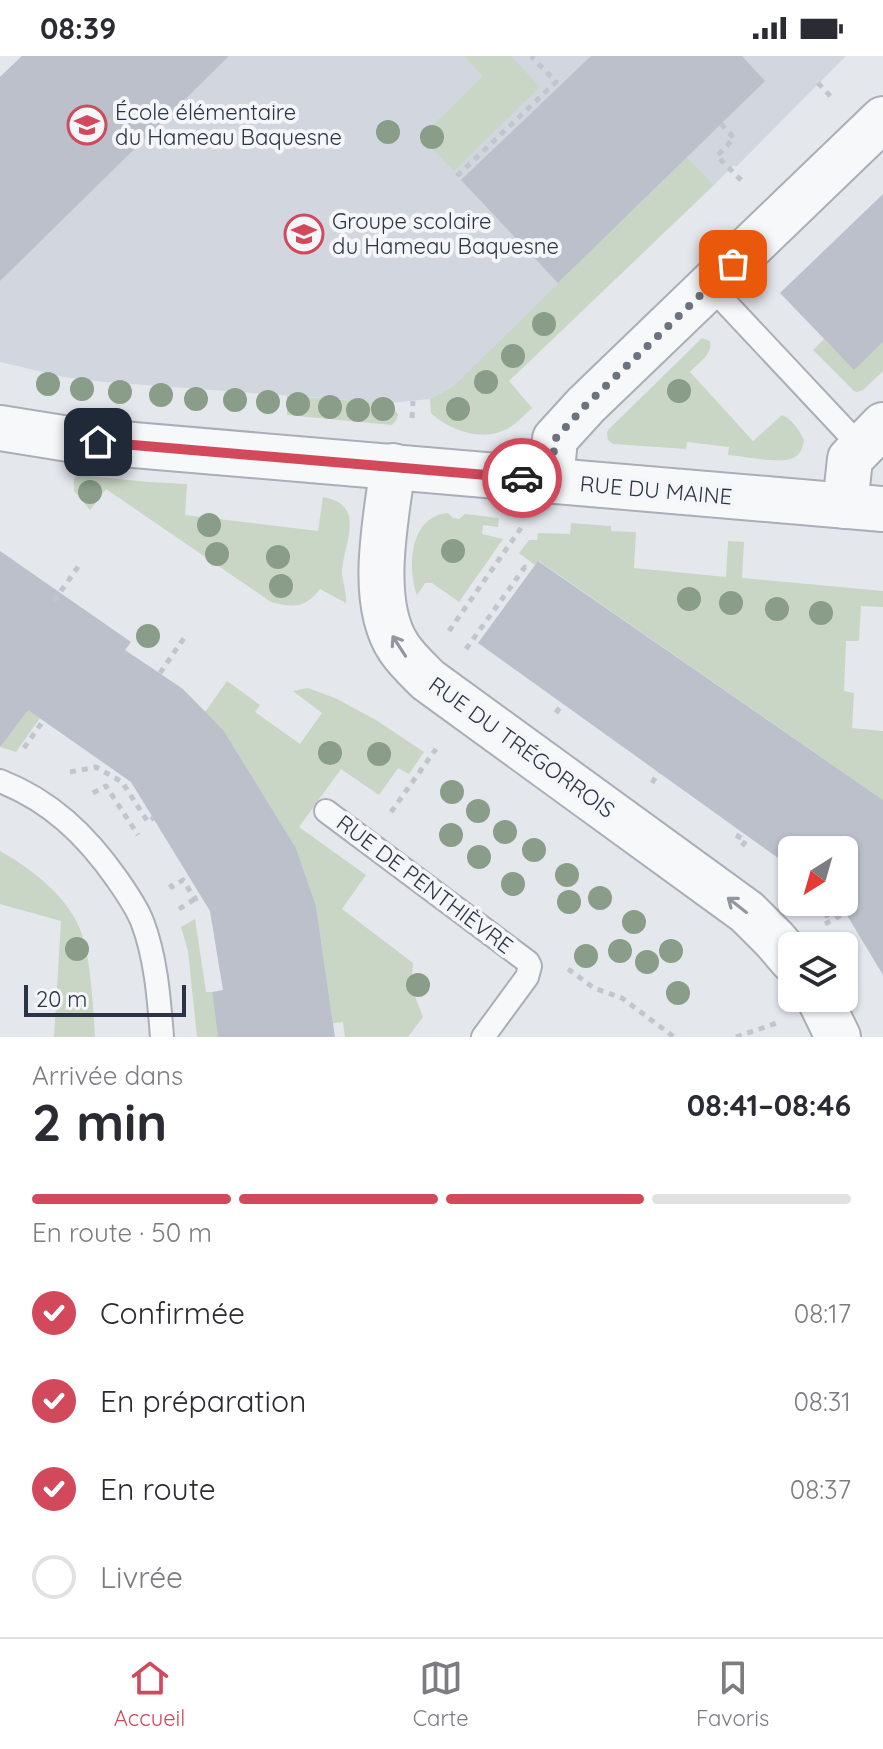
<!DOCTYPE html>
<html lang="fr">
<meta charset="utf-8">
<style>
body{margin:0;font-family:Quicksand,sans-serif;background:#f7f7f7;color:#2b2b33;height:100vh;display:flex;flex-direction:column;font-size:30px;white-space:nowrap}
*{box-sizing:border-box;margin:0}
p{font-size:26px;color:#7c7c81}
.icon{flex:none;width:44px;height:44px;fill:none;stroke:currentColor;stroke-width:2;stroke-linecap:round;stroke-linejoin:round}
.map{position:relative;height:981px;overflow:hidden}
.side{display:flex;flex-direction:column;background:#fff;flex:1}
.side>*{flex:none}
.needle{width:52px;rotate:217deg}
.tools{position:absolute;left:778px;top:780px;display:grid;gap:16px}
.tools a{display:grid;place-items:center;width:80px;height:80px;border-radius:12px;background:#fff;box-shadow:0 2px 6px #0004;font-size:40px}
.scale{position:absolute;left:24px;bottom:20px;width:162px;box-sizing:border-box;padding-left:8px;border:4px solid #2b3445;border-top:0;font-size:22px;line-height:28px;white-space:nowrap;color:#2b3445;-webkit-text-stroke:6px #f4f6f9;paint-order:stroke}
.pin{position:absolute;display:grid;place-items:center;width:68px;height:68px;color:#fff;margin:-34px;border-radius:16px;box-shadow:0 4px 12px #0006}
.courier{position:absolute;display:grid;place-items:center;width:80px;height:80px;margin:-40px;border:6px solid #d1495b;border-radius:50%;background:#fff;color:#222;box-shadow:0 2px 10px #0007}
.overview em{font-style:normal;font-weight:700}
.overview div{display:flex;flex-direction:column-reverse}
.overview{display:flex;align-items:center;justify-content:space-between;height:136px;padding:0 32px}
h1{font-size:52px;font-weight:700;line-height:60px}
.bar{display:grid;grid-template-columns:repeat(4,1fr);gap:12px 8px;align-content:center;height:96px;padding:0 32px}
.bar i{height:10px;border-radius:6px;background:#e1e1e2}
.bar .active{background:#d1495b}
.bar p{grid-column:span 4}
ol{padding:0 32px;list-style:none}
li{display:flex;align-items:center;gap:24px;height:88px}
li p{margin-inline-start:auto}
li .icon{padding:8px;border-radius:50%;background:#d1495b;color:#fff;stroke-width:4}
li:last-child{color:#7c7c81}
li i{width:44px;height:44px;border:4px solid #e1e1e2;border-radius:50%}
.status{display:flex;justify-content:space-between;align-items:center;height:56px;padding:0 40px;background:#fff;direction:ltr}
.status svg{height:22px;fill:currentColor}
.tab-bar{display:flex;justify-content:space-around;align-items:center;height:112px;border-top:2px solid #e1e1e2;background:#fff;font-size:22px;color:#7c7c81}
.tab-bar a{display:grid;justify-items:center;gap:4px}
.tab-bar .active{color:#d1495b}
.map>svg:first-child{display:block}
.built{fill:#d2d6de}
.green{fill:#c9d6c5}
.building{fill:#bbc0ca}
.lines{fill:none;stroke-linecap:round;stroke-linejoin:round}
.lane-casing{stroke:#a9aeb7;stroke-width:26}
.street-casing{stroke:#a9aeb7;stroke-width:48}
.path{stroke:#c2c5cb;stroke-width:5;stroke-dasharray:6 6;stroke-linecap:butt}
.lane{stroke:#f7f8fa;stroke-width:22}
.street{stroke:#f7f8fa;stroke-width:44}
.tree{fill:#899d89}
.oneway{stroke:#9196a0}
.done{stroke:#6c737f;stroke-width:8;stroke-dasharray:0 14.4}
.route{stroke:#d1495b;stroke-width:10}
.labels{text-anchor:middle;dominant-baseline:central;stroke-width:8;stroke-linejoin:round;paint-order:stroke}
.poi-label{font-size:22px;fill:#2b3445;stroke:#f4f6f9;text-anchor:start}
.street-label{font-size:22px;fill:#2b3445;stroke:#f4f6f9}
</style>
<div class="status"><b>08:39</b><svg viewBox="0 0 49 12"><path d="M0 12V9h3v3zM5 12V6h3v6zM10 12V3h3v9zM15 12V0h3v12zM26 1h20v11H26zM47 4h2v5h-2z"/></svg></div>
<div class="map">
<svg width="883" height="981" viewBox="0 0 883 981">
<rect width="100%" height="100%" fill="#e4e7ec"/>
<!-- built -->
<polygon class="built" points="22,0 846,0 736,111 734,109 714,129 687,101 452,331 430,343 389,347 105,326 64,321 0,306 0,21"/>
<!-- green -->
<g class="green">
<polygon points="464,0 511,0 540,31 454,115 421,81 483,20"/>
<path d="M687,101l27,28 -205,196 23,27c-9,8 -18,19 -30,23 -23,10 -54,-2 -71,-18l-1,-14 22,-12z"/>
<path d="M702,282l8,3c3,14 -12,22 -20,31l63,69 29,-26c10,4 18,16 22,25 -1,7 -3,13 -9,17 -12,8 -52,-1 -67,-2l1,-8 -42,-5 -1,7 -73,-5 -5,-4 -1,-7 1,-3z"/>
<polygon points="824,283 854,313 883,286 883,315 863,334 857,336 854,335 813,294"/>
<polygon points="287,340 389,347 398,358 397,363 392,369 287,359"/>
<path d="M79,419l70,7 38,2 -2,31 133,16 5,-34c44,8 21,45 19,74 0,11 5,21 4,32l-26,-14c-14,19 -27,19 -49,13l-165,-113 -16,21 -16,-19v-13z"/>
<path d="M448,457l5,5 6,1 6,-5 34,4 -1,9 -15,-2 -1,9 21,5 -44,63 -27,-19h-7l-8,12c-10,-29 -7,-79 31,-82z"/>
<polygon points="571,467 611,470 611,475 636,476 634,512 726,521 728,485 744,486 742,522 883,535 883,551 861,550 859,585 846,585 844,635 854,637 852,672 883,675 883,744 539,505 535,509 519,497 529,484 537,484 538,477 570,478"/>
<polygon points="227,625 260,649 255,656 300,688 322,657 293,635 308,632 335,642 376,664 424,696 409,718 398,712 379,739 341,713 299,771 366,819 342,853 413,907 411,930 423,961 408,981 345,981 343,966 333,967 316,850 296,792 224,675 205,656"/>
<polygon points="0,647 28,654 40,662 16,696 0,691"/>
<path d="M0,795c29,16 66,44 79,76 12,27 14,79 16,110h-41l7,-116 -61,-17z"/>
<polygon points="195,863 206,936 212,936 218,981 197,981 188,895 181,871"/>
</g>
<!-- building -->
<g class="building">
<polygon points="22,0 229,0 0,225 0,21"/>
<polygon points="591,0 742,0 765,25 558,227 461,124"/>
<polygon points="883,138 883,286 854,314 780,237"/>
<polygon points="0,495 131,586 125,594 183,633 224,675 296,792 316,850 335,981 218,981 212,936 223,934 210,855 131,726 28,654 0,691"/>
<polygon points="538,505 883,744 883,919 839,846 844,846 844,794 792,794 792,812 478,587"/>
</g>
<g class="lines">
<defs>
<g id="lane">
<polyline points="710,230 861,391"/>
<path d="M0,725c51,20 86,54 117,98 9,13 19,27 25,42 14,36 17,78 20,116"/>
<polyline points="326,755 528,906 530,910 527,921 483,981"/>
</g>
<g id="street">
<polyline points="0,372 75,384 883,453"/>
<path d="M393,410c-7,53 -25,136 6,182 8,12 19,22 29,32l319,232 28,28 17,20"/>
<polyline points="551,424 555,383 586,349 883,63"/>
<polyline points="845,450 850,403 883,369"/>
<polyline points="819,942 838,981"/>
</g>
</defs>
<!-- lane casing -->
<use href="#lane" class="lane-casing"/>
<!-- street casing -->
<use href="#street" class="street-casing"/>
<!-- path -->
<g class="path">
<polyline points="818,27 834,44"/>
<polyline points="721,68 734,82 717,100 745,128"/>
<polyline points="457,120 556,26 531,0"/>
<polyline points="412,362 413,345"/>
<polyline points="54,545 80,508"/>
<polyline points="449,575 521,472"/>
<polyline points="466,593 525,511 531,515"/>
<polyline points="160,617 184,582"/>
<polyline points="556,657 562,648"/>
<polyline points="24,692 43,665"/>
<polyline points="70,716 96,711 122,726 148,766 153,762"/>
<polyline points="652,727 659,716"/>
<polyline points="93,737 106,730 138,779"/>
<polyline points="391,756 436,693"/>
<polyline points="736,779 746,785 741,791"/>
<polyline points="170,828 172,831 183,824 195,843 202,840"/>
<polyline points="819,846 830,865"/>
<polyline points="179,853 195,843"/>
<polyline points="825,868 845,857"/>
<polyline points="568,913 594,932 622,942 674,981"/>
<polyline points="736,981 777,967"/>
</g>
<!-- lane -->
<use href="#lane" class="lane"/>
<!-- street -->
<use href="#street" class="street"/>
</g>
<!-- trees -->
<g class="tree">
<circle cx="388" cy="76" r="12"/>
<circle cx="432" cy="81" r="12"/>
<circle cx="544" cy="268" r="12"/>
<circle cx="513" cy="300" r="12"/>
<circle cx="486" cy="326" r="12"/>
<circle cx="48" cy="328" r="12"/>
<circle cx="82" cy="333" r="12"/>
<circle cx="679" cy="335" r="12"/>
<circle cx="120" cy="336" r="12"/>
<circle cx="161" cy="339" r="12"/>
<circle cx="196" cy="343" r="12"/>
<circle cx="235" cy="344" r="12"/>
<circle cx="268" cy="346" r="12"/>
<circle cx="298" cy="348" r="12"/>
<circle cx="330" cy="351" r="12"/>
<circle cx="383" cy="353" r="12"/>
<circle cx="458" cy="353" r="12"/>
<circle cx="358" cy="354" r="12"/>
<circle cx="90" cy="436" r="12"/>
<circle cx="209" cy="469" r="12"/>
<circle cx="453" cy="495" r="12"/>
<circle cx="217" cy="498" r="12"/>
<circle cx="278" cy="501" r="12"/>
<circle cx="281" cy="530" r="12"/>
<circle cx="689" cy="543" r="12"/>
<circle cx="731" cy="547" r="12"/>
<circle cx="777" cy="553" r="12"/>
<circle cx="821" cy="557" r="12"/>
<circle cx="148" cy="580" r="12"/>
<circle cx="330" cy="697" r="12"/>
<circle cx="379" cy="698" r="12"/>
<circle cx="452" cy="736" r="12"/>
<circle cx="478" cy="755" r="12"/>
<circle cx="505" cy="776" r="12"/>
<circle cx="451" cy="779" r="12"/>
<circle cx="534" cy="794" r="12"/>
<circle cx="479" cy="801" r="12"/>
<circle cx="567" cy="819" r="12"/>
<circle cx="513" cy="828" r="12"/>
<circle cx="600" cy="842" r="12"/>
<circle cx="569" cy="846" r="12"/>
<circle cx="634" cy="866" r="12"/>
<circle cx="77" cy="893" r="12"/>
<circle cx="620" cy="895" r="12"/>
<circle cx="671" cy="895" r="12"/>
<circle cx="586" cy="900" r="12"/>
<circle cx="647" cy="906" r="12"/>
<circle cx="418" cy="929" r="12"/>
<circle cx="678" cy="937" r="12"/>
</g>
<!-- one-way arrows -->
<defs><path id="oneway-shaft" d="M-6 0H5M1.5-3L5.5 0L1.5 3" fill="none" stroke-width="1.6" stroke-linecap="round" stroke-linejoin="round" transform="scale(2)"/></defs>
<g class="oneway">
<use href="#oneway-shaft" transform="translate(399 590) rotate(-123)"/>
<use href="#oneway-shaft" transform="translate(737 849) rotate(-142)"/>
</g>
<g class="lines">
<!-- done -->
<polyline class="done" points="522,422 551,424 555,383 586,349 733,208"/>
<!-- route -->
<polyline class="route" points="98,386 522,422"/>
</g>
<!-- icons -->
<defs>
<symbol id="school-ring" viewBox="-11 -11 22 22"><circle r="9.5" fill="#f4f6f9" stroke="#d1495b" stroke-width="1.5"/><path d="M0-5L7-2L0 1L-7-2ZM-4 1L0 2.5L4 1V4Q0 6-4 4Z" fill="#d1495b"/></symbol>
</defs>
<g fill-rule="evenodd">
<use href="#school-ring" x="65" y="47" width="44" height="44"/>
<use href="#school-ring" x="282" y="156" width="44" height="44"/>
</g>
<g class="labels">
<!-- poi labels -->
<g class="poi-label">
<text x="115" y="56">École élémentaire<tspan x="115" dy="25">du Hameau Baquesne</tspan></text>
<text x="332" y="165">Groupe scolaire<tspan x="332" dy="25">du Hameau Baquesne</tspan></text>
</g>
<!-- street labels -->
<g class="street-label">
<text transform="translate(656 434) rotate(5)">RUE DU MAINE</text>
<text transform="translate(522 691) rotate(36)">RUE DU TRÉGORROIS</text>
<text transform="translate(425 828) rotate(37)">RUE DE PENTHIÈVRE</text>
</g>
</g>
</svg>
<div class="tools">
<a><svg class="needle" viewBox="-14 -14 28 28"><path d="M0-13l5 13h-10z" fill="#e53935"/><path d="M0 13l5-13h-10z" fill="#7c7c81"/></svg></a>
<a><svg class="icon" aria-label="layers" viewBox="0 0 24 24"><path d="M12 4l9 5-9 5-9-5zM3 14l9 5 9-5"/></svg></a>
</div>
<div class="scale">20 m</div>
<div class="pin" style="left:733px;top:208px;background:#ea580c"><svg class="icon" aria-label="bag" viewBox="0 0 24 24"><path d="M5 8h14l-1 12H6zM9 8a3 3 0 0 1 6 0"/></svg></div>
<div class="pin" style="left:98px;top:386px;background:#1f2937"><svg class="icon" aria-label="home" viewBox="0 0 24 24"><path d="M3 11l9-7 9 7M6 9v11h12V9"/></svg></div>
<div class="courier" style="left:522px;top:422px"><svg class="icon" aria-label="car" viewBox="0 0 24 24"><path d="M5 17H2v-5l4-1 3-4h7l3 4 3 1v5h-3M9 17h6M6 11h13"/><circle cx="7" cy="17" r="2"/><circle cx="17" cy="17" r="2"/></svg></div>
</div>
<section class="side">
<div class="overview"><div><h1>2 min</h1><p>Arrivée dans</p></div><em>08:41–08:46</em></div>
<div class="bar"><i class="active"></i><i class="active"></i><i class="active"></i><i></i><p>En route · 50 m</p></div>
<ol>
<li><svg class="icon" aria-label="check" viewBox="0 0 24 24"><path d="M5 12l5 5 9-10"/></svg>Confirmée<p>08:17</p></li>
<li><svg class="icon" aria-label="check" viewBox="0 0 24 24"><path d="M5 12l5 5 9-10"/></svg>En préparation<p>08:31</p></li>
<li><svg class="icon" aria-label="check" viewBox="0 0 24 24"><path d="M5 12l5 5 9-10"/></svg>En route<p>08:37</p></li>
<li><i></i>Livrée</li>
</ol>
</section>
<nav class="tab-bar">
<a class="active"><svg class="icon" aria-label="home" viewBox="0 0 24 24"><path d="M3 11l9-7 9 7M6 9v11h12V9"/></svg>Accueil</a>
<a><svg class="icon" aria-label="map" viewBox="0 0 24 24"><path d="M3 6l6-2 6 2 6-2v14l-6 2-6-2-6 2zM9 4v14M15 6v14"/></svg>Carte</a>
<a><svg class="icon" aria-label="saved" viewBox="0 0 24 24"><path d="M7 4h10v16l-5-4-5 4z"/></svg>Favoris</a>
</nav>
